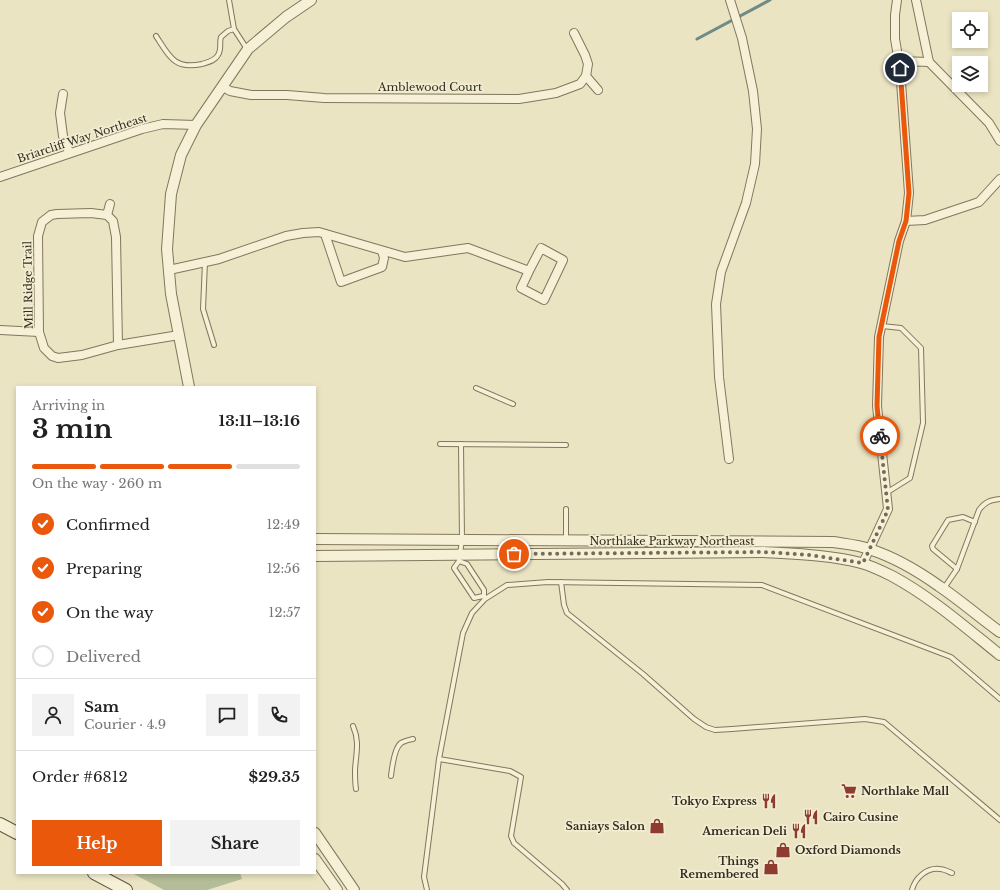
<!DOCTYPE html>
<meta charset="utf-8">
<style>
body{margin:0;font-family:"Libre Baskerville",serif;background:#f2f2f2;color:#222;height:100vh;display:flex;flex-direction:column;font-size:15px;white-space:nowrap}
*{box-sizing:border-box;margin:0}
p{font-size:13px;color:#767676}
.icon{flex:none;width:22px;height:22px;fill:none;stroke:currentColor;stroke-width:2;stroke-linecap:round;stroke-linejoin:round}
.map{position:relative;flex:1;overflow:hidden}
.side{position:absolute;left:16px;top:386px;width:300px;height:488px;display:flex;flex-direction:column;background:#fff;border-radius:0px;box-shadow:0 2px 6px #0003}
.side>*{flex:none}
.tools{position:absolute;left:952px;top:12px;display:grid;gap:8px}
.tools a{display:grid;place-items:center;width:36px;height:36px;border-radius:0px;background:#fff;box-shadow:0 2px 6px #0003;font-size:20px}
.pin{position:absolute;display:grid;place-items:center;width:34px;height:34px;color:#fff;margin:-17px;border:2px solid #fff;border-radius:50%;box-shadow:0 1px 4px #0007}
.courier{position:absolute;display:grid;place-items:center;width:40px;height:40px;margin:-20px;border:3px solid #ea580c;border-radius:50%;background:#fff;color:#222;box-shadow:0 1px 5px #0007}
.headline em{font-style:normal;font-weight:700}
.headline div{display:flex;flex-direction:column-reverse}
.headline{display:flex;align-items:center;justify-content:space-between;height:68px;padding:0 16px}
h1{font-size:26px;font-weight:700;line-height:30px}
.bar{display:grid;grid-template-columns:repeat(4,1fr);gap:6px 4px;align-content:center;height:48px;padding:0 16px}
.bar i{height:5px;border-radius:3px;background:#e0e0e0}
.bar .on{background:#ea580c}
.bar p{grid-column:span 4}
.line{display:flex;align-items:center;gap:10px;padding:0 16px;border-top:1px solid #e0e0e0}
.line div{flex:1}
.round{display:grid;place-items:center;flex:none;width:42px;height:42px;border-radius:0px;background:#f2f2f2}
ol{padding:0 16px;list-style:none}
li{display:flex;align-items:center;gap:12px;height:44px}
li p{margin-inline-start:auto}
li .icon{padding:4px;border-radius:50%;background:#ea580c;color:#fff;stroke-width:4}
li:last-child{color:#767676}
li i{width:22px;height:22px;border:2px solid #e0e0e0;border-radius:50%}
.cta{display:flex;gap:8px;margin-top:auto;padding:8px 16px}
.cta a{flex:1;height:46px;border-radius:0px;background:#ea580c;color:#fff;font-size:16px;font-weight:700;line-height:46px;text-align:center}
.cta a+a{background:#f2f2f2;color:#222}
.map>svg:first-child{display:block}
.cemetery{fill:#b4bd97}
.lines{fill:none;stroke-linecap:round;stroke-linejoin:round}
.stream{stroke:#6d8b87;stroke-width:3}
.service-casing{stroke:#83765c;stroke-width:6}
.minor-casing{stroke:#83765c;stroke-width:10}
.tertiary-casing{stroke:#83765c;stroke-width:12}
.secondary-casing{stroke:#65573f;stroke-width:14}
.service{stroke:#f6f0d6;stroke-width:4}
.minor{stroke:#f6f0d6;stroke-width:8}
.tertiary{stroke:#f6f0d6;stroke-width:10}
.secondary{stroke:#f6f0d6;stroke-width:12}
.done{stroke:#746c58;stroke-width:4;stroke-dasharray:0 7.2}
.route{stroke:#ea580c;stroke-width:5}
.labels{text-anchor:middle;dominant-baseline:central;stroke-width:3.5;stroke-linejoin:round;paint-order:stroke}
.street-label{font-size:11px;fill:#342c1e;stroke:#f2edd2}
.poi-label{font-size:11px;font-weight:bold;fill:#342c1e;stroke:#f2edd2;text-anchor:end}
</style>
<div class="map">
<svg width="1000" height="890" viewBox="0 0 1000 890">
<rect width="100%" height="100%" fill="#eae4c3"/>
<!-- cemetery -->
<polygon class="cemetery" points="132,873 240,873 242,879 207,890 164,890"/>
<g class="lines">
<!-- stream -->
<polyline class="stream" points="697,39 770,0"/>
<defs>
<g id="service">
<polyline points="229,0 234,29 247,49"/>
<path d="M156,36c13,20 18,34 46,28 6,-2 13,-3 16,-9 4,-6 1,-12 3,-18l7,-6 6,-2"/>
<polyline points="205,262 203,309 214,345"/>
<polyline points="882,326 901,328 921,348 923,423 910,478 886,493"/>
<polyline points="476,388 513,404"/>
<polyline points="440,444 566,445"/>
<polyline points="461,444 462,540 459,561 454,568 474,598 483,596"/>
<polyline points="566,539 566,509"/>
<polyline points="459,561 467,564 484,590 484,597"/>
<polyline points="957,569 933,549 932,546 948,520 963,517 975,522"/>
<polyline points="561,582 564,605 567,613 643,674 694,719 706,727 715,730 732,729 865,719 884,722 1000,820"/>
<path d="M944,588l13,-19 22,-59c6,-8 11,-10 21,-11"/>
<path d="M353,726c7,16 3,27 2,44 0,6 0,13 1,19"/>
<polyline points="439,759 510,771 521,777 511,836 514,843 562,884 567,890"/>
<path d="M391,776c1,-8 3,-28 10,-33 3,-2 8,-3 12,-4"/>
<polyline points="427,890 424,877 439,759 463,633 472,613 485,599 507,585 548,582 762,585 951,657 1000,699"/>
<path d="M912,890c3,-12 15,-23 28,-21 4,0 9,3 12,4"/>
</g>
<g id="minor">
<polyline points="916,0 929,62 989,123 1000,141"/>
<polyline points="899,61 929,62"/>
<polyline points="586,76 598,90"/>
<polyline points="223,87 230,91 251,95 287,95 324,98 519,99 556,93 580,84 586,76 588,64 585,55 574,33"/>
<polyline points="63,94 60,113 63,136 69,152"/>
<polyline points="0,177 142,129 163,124 196,125"/>
<polyline points="107,215 110,204"/>
<polyline points="906,221 925,220 979,202 1000,179"/>
<polyline points="325,234 341,282 382,267 384,258 382,251"/>
<polyline points="169,270 219,259 286,236 303,233 319,232 405,257 468,248 529,271 541,248 563,260 544,300 521,288 529,271"/>
<polyline points="0,330 39,332"/>
<polyline points="118,345 116,237 113,221 107,215 91,213 57,214 51,215 42,222 38,236 39,332 44,348 52,356 58,358 82,355 118,345 179,335"/>
<polyline points="729,459 719,377 716,304 721,272 746,203 755,164 757,129 753,91 742,38 730,0"/>
<polyline points="863,563 888,509 877,406 879,337 899,241 906,221 909,193 900,68 895,39 895,15 897,0"/>
</g>
<g id="tertiary">
<polyline points="189,387 171,294 167,249 171,194 181,155 196,125 248,49 286,17 311,0"/>
<path d="M315,539l518,3c12,2 25,3 36,7 25,8 49,22 70,37 21,14 40,31 61,46"/>
<path d="M315,556l449,-4c32,2 66,3 97,11 11,3 21,8 31,13 39,21 73,51 108,79"/>
<polyline points="315,833 354,890"/>
<polyline points="315,859 337,890"/>
</g>
<g id="secondary">
<polyline points="0,824 17,833"/>
<polyline points="94,873 126,890"/>
</g>
</defs>
<!-- service casing -->
<use href="#service" class="service-casing"/>
<!-- minor casing -->
<use href="#minor" class="minor-casing"/>
<!-- tertiary casing -->
<use href="#tertiary" class="tertiary-casing"/>
<!-- secondary casing -->
<use href="#secondary" class="secondary-casing"/>
<!-- service -->
<use href="#service" class="service"/>
<!-- minor -->
<use href="#minor" class="minor"/>
<!-- tertiary -->
<use href="#tertiary" class="tertiary"/>
<!-- secondary -->
<use href="#secondary" class="secondary"/>
</g>
<g class="lines">
<!-- done -->
<polyline class="done" points="514,554 764,552 809,555 863,563 888,510 880,436"/>
<!-- route -->
<polyline class="route" points="880,436 877,406 879,337 899,241 906,221 909,193 900,68"/>
</g>
<!-- icons -->
<defs>
<symbol id="supermarket-bare" viewBox="-9 -9 18 18"><path d="M-6-5.5h2.5l.6 2H6L4.5 2H-2.5L-4.4-4H-6ZM-1.5 3.2a1.3 1.3 0 1 0 .1 0ZM3 3.2a1.3 1.3 0 1 0 .1 0Z" fill="#8e3b30" stroke="#f2edd2" stroke-width="2.5" paint-order="stroke"/></symbol>
<symbol id="restaurant-bare" viewBox="-9 -9 18 18"><path d="M-5-6h1v4h1v-4h1v4h1v-4h1v5L-1.5 .5V6h-2V.5L-5-1ZM5-6V6H3V1.5H1.5Q1.5-4 5-6Z" fill="#8e3b30" stroke="#f2edd2" stroke-width="2.5" paint-order="stroke"/></symbol>
<symbol id="shop-bare" viewBox="-9 -9 18 18"><path d="M-5-2.5h2.3a2.7 3.5 0 0 1 5.4 0H5L5.5 6h-11ZM-1.5-2.5h3a1.5 2.3 0 0 0-3 0Z" fill="#8e3b30" stroke="#f2edd2" stroke-width="2.5" paint-order="stroke"/></symbol>
</defs>
<g fill-rule="evenodd">
<use href="#supermarket-bare" x="838" y="780" width="22" height="22"/>
<use href="#restaurant-bare" x="758" y="790" width="22" height="22"/>
<use href="#restaurant-bare" x="800" y="806" width="22" height="22"/>
<use href="#shop-bare" x="646" y="815" width="22" height="22"/>
<use href="#restaurant-bare" x="788" y="820" width="22" height="22"/>
<use href="#shop-bare" x="772" y="839" width="22" height="22"/>
<use href="#shop-bare" x="760" y="856" width="22" height="22"/>
</g>
<g class="labels">
<!-- street labels -->
<g class="street-label">
<text x="430" y="87">Amblewood Court</text>
<text transform="translate(82 138) rotate(-18)">Briarcliff Way Northeast</text>
<text transform="translate(28 285) rotate(-91)">Mill Ridge Trail</text>
<text x="672" y="541">Northlake Parkway Northeast</text>
</g>
<!-- poi labels -->
<g class="poi-label">
<text x="861" y="791" text-anchor="start">Northlake Mall</text>
<text x="757" y="801">Tokyo Express</text>
<text x="823" y="817" text-anchor="start">Cairo Cusine</text>
<text x="645" y="826">Saniays Salon</text>
<text x="787" y="831">American Deli</text>
<text x="795" y="850" text-anchor="start">Oxford Diamonds</text>
<text x="759" y="861">Things<tspan x="759" dy="13">Remembered</tspan></text>
</g>
</g>
</svg>
<div class="tools">
<a><svg class="icon" aria-label="locate" viewBox="0 0 24 24"><circle cx="12" cy="12" r="6"/><path d="M12 2v4M12 18v4M2 12h4M18 12h4"/></svg></a>
<a><svg class="icon" aria-label="layers" viewBox="0 0 24 24"><path d="M12 4l9 5-9 5-9-5zM3 14l9 5 9-5"/></svg></a>
</div>
<div class="pin" style="left:514px;top:554px;background:#ea580c"><svg class="icon" aria-label="bag" viewBox="0 0 24 24"><path d="M5 8h14l-1 12H6zM9 8a3 3 0 0 1 6 0"/></svg></div>
<div class="pin" style="left:900px;top:68px;background:#1f2937"><svg class="icon" aria-label="home" viewBox="0 0 24 24"><path d="M3 11l9-7 9 7M6 9v11h12V9"/></svg></div>
<div class="courier" style="left:880px;top:436px"><svg class="icon" aria-label="bike" viewBox="0 0 24 24"><circle cx="6" cy="16" r="4"/><circle cx="18" cy="16" r="4"/><path d="M6 16l4-8h5l3 8M10 8l3 8H6M13 5h3"/></svg></div>
<section class="side">
<div class="headline"><div><h1>3 min</h1><p>Arriving in</p></div><em>13:11–13:16</em></div>
<div class="bar"><i class="on"></i><i class="on"></i><i class="on"></i><i></i><p>On the way · 260 m</p></div>
<ol>
<li><svg class="icon" aria-label="check" viewBox="0 0 24 24"><path d="M5 12l5 5 9-10"/></svg>Confirmed<p>12:49</p></li>
<li><svg class="icon" aria-label="check" viewBox="0 0 24 24"><path d="M5 12l5 5 9-10"/></svg>Preparing<p>12:56</p></li>
<li><svg class="icon" aria-label="check" viewBox="0 0 24 24"><path d="M5 12l5 5 9-10"/></svg>On the way<p>12:57</p></li>
<li><i></i>Delivered</li>
</ol>
<div class="line" style="height:72px"><a class="round"><svg class="icon" aria-label="person" viewBox="0 0 24 24"><circle cx="12" cy="8" r="4"/><path d="M4 21q1-7 8-7t8 7"/></svg></a><div><b>Sam</b><p>Courier · 4.9</p></div><a class="round"><svg class="icon" aria-label="chat" viewBox="0 0 24 24"><path d="M4 5h16v11H9l-5 4z"/></svg></a><a class="round"><svg class="icon" aria-label="phone" viewBox="0 0 24 24"><path d="M5 4h4l2 5-3 2q2 4 5 5l2-3 5 2v4C11 20 4 13 5 4z"/></svg></a></div>
<div class="line" style="height:52px"><div>Order #6812</div><b>$29.35</b></div>
<div class="cta"><a>Help</a><a>Share</a></div>
</section>
</div>
